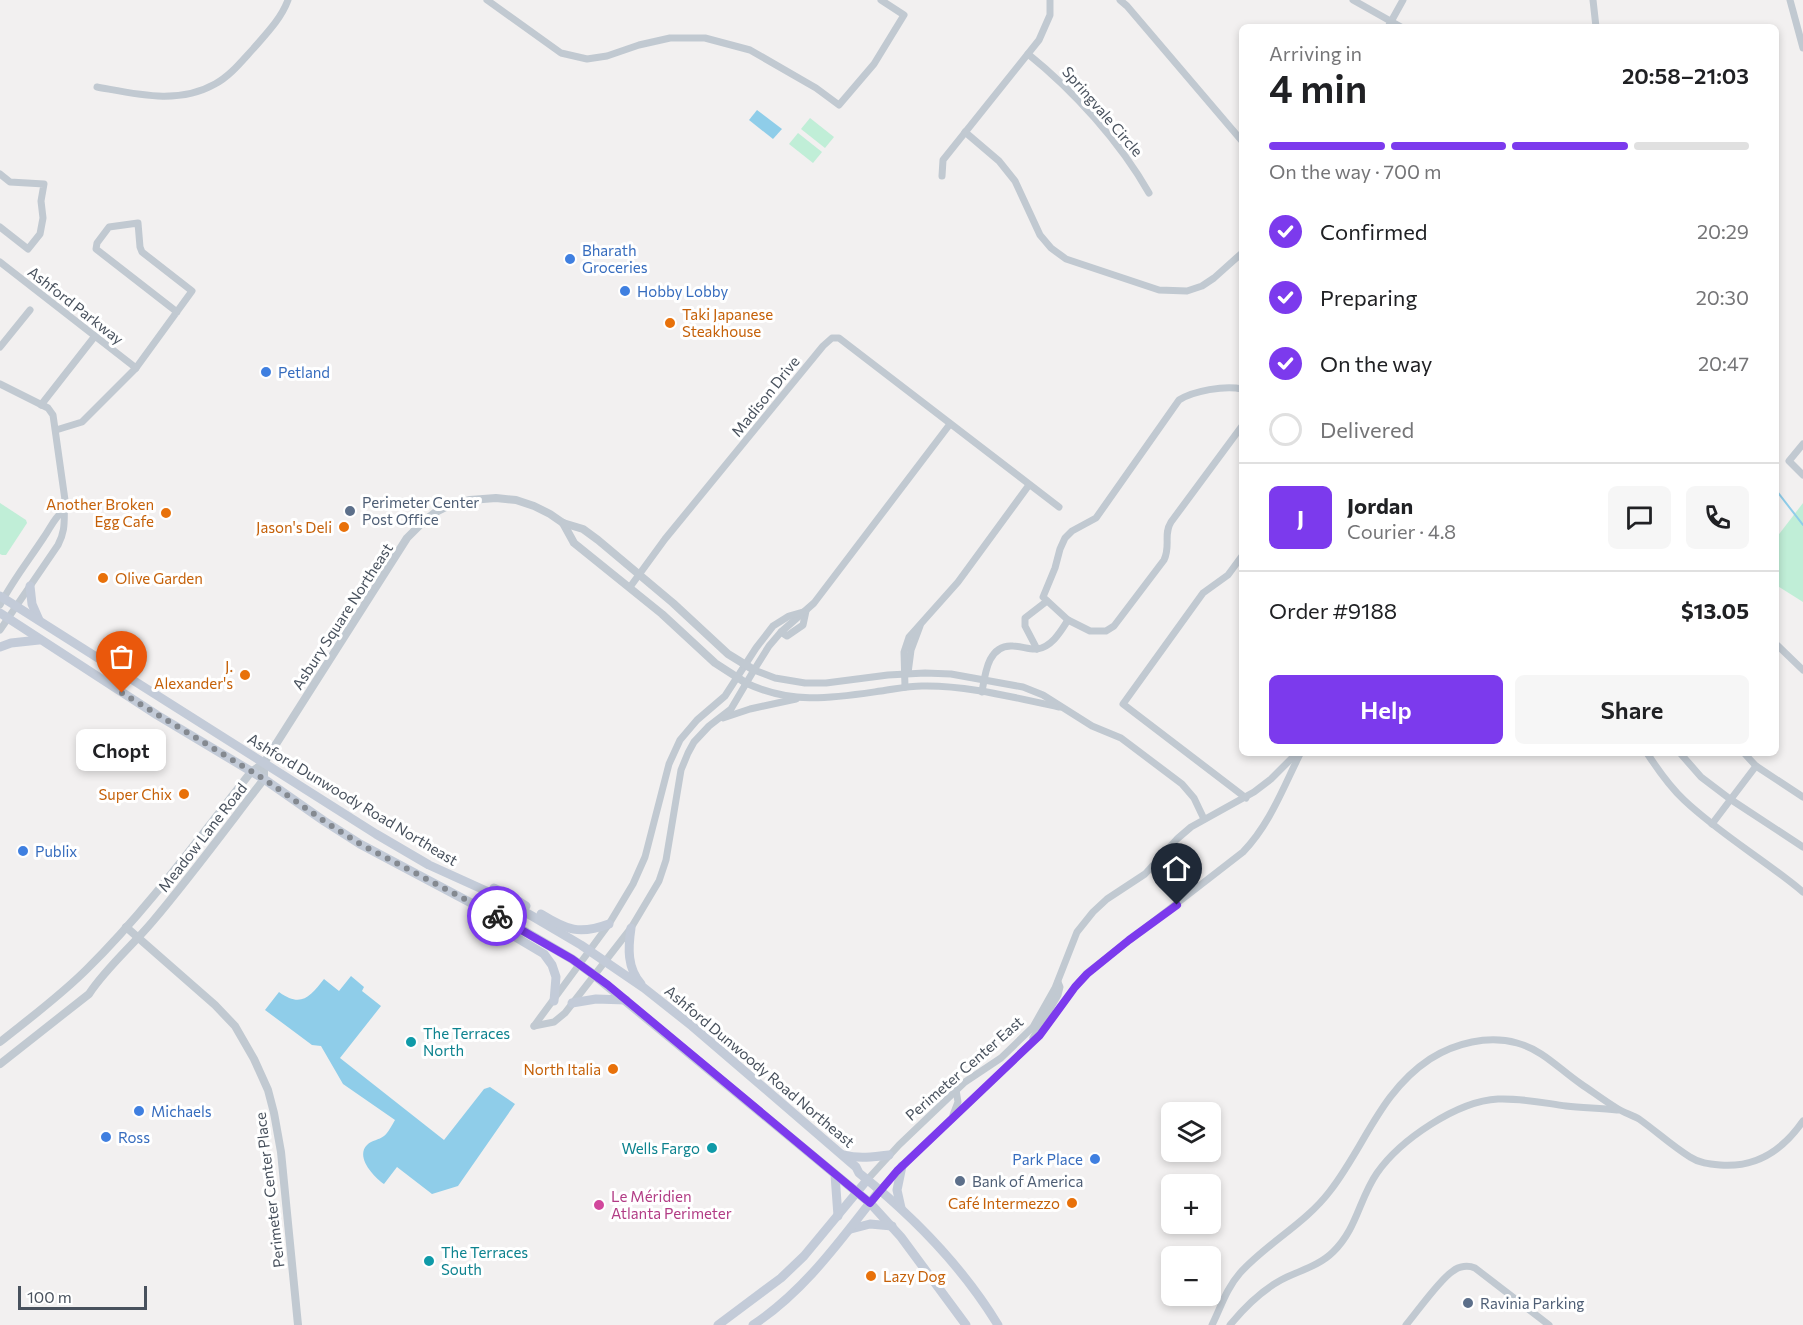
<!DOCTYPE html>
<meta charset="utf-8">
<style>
body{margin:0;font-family:Commissioner,sans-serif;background:#f6f6f6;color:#202124;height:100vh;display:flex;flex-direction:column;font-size:22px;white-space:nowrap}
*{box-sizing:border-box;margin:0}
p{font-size:20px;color:#757577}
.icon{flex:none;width:33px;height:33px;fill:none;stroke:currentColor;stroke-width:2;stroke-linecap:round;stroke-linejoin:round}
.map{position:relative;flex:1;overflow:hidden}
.drawer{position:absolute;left:1239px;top:24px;width:540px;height:732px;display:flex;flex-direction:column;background:#fff;border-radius:9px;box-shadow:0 3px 9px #0003}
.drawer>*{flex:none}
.fabs{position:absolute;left:1161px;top:1102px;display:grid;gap:12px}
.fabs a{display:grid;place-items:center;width:60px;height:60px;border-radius:9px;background:#fff;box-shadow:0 3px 9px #0003;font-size:30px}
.scale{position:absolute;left:18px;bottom:15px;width:129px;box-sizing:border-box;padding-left:6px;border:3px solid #48515d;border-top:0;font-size:16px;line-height:21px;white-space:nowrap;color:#48515d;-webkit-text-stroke:4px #fff;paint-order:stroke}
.pin{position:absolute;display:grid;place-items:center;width:51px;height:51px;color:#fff;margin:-62px -26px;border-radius:50% 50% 50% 0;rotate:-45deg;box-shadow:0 0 6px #0007}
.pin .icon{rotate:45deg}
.courier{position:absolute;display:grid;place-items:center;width:60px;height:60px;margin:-30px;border:4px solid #7c3aed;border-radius:50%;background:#fff;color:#222;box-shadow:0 2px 8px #0007}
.bubble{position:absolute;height:42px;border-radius:9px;background:#fff;box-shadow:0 3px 9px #0003;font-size:20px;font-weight:600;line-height:42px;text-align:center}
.overview em{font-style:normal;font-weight:600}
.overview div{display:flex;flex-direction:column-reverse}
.overview{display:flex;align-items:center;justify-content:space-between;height:102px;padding:0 30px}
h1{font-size:39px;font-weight:600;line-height:45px}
.bar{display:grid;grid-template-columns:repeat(4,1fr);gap:9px 6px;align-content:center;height:72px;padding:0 30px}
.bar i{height:8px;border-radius:4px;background:#e0e0e0}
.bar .selected{background:#7c3aed}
.bar p{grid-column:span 4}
.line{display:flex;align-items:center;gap:15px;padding:0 30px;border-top:2px solid #e0e0e0}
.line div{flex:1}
.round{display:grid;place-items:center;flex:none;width:63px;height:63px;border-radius:9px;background:#f6f6f6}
ol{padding:0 30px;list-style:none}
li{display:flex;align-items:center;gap:18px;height:66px}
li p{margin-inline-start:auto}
li .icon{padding:6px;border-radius:50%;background:#7c3aed;color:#fff;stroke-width:4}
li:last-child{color:#757577}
li i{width:33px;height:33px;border:3px solid #e0e0e0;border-radius:50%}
.cta{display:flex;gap:12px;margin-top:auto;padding:12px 30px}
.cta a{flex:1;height:69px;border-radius:9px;background:#7c3aed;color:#fff;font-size:24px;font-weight:600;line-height:69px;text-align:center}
.cta a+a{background:#f6f6f6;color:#202124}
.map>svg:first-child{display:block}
.green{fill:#c0eed7}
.water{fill:#8fcde9}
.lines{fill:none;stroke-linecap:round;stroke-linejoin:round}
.stream{stroke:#8fcde9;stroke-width:2}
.minor{stroke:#c1c9d1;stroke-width:7}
.tertiary{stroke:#c1c9d1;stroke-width:8}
.secondary{stroke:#c3cbd8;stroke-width:9}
.done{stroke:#848990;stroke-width:6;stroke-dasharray:0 10.8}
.route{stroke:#7c3aed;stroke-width:8}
.shop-dot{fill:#3f7fe0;stroke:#fff;stroke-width:2}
.food-dot{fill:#e8710a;stroke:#fff;stroke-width:2}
.service-dot{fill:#5c6f8a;stroke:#fff;stroke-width:2}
.culture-dot{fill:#0f9aa8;stroke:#fff;stroke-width:2}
.hotel-dot{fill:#d1479c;stroke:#fff;stroke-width:2}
.labels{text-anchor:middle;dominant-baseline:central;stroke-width:6;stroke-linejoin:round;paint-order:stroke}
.street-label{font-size:15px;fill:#48515d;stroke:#fff}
.shop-label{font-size:15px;fill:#366cbe;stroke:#fff;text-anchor:start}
.food-label{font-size:15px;fill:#c56008;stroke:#fff;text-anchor:end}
.service-label{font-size:15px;fill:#4e5e75;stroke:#fff;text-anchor:start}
.culture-label{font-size:15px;fill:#0d838f;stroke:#fff;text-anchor:start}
.hotel-label{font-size:15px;fill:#b23c85;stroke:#fff;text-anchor:start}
</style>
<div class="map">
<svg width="1803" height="1325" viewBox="0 0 1803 1325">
<rect width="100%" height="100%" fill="#f2f0f0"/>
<!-- green -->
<g class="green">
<polygon points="810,118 834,137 825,148 801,129"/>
<polygon points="798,133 822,152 813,163 789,144"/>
<polygon points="0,503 26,520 27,523 6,555 2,555 0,554"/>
<polygon points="1803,503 1803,602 1776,585 1776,538"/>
</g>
<!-- water -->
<g class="water">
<polygon points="757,110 782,129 773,139 749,120"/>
<path d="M351,976l13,11 -2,4 19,15 -41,52 104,82 40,-51 6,-2 25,17 -57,82 -26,8 -35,-27 -13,17c-10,-7 -29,-27 -17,-39 5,-5 12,-5 17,-9 4,-3 8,-11 11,-16l-52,-36 -22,-38 -9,-1 -47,-35 14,-18c22,16 31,5 45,-13l15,12z"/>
</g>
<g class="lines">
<!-- stream -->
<polyline class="stream" points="1776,490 1803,525"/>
<!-- minor -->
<g class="minor">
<polyline points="487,0 561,53 587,59 607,56 639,45 670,38 705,38 750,50 816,88 839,105 874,64 904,15 881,0"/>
<polyline points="1120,0 1127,6 1242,141"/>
<polyline points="1353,0 1401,27"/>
<polyline points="1593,0 1596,27"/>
<polyline points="1790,0 1803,48"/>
<polyline points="1388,27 1403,0"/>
<path d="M1028,54c46,37 92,88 121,139"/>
<path d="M97,87c39,7 81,18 118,-3 15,-8 26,-22 38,-35 13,-15 28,-30 35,-49"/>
<polyline points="965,132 999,161 1015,181 1040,235 1051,248 1066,259 1159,290 1187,291 1202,286 1214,278 1242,253"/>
<polyline points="0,174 10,182 44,184 41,201 43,218 40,234 28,249 0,227"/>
<polyline points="942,176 943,160 1039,40 1050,15 1050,0"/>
<polyline points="0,262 136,368"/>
<polyline points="0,347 30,310"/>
<path d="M0,384l48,24 5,7 12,85c-2,18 2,28 -7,45l-58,85"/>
<path d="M1242,389c-17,-4 -49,2 -63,11l-83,118 -24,13 -7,7 -5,11 -5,19 -12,29 25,23 22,11h16l8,-5 50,-66c7,-15 -1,-25 7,-38l71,-96"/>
<polyline points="41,405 95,336"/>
<polyline points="56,430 82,422 136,368 192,291 142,252 140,247 138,223 109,227 97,243 96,249 177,312"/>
<polyline points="1803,444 1789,461 1803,475"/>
<polyline points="1242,556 1228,575 1203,593 1123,704 1246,798"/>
<polyline points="630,587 665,539 823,346 832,338 839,338 1059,507"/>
<path d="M0,605c12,-24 29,-45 44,-68 7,-10 10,-19 20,-27"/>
<polyline points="781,632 787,636 803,625 806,611"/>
<polyline points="1776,644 1803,670"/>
<polyline points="1037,649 1025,626 1025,618 1047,601"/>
<polyline points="754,670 775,678 805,683 826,683 888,675 925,673 951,674 1023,687 1043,695 1092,726 1121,738 1182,784 1194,798 1204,819"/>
<polyline points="908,673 911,650 920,626"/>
<path d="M746,683c46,22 86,15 135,8 14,-2 28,-5 41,-5 46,-1 93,12 137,21"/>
<polyline points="905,687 904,652 909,637 958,582 1029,485"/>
<path d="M982,692c3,-18 6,-48 31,-46 8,0 17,4 24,3 15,-2 24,-18 31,-29"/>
<polyline points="723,718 750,709 796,699"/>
<path d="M1647,753c11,17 22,33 37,47 37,35 81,60 119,92"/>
<polyline points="1680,753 1701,777 1730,799 1803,847"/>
<polyline points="1744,753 1756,766 1803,797"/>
<polyline points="1712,824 1756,766"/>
<polyline points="534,1026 554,1022 565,1013 631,928 659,881 666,860 681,770 688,753 694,742 709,726 731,709 754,670 769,646 781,632 814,603 950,424"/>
<polyline points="534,1026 609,924 633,884 645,857 669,764 680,740 697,720 725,696 756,648 773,626 789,616 803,612"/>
<polyline points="1033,1038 1058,995 1060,987 1058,982"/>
<polyline points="953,1115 958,1102 956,1090"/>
<polyline points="867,1180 899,1145 965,1082 1001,1058 1033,1027 1055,988 1077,932 1093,912 1107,899 1145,874 1177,839 1191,827 1254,792 1271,779 1297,753"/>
<path d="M880,1190l17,-19 143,-136 35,-48 12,-14 156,-121c27,-28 40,-64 57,-98"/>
<path d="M1212,1325c9,-18 14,-36 28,-52 27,-30 65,-49 90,-82 35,-45 50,-99 100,-132 25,-16 58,-24 87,-16 26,7 42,26 64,41 12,8 25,18 37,25 7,4 14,6 21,10 17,12 33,27 51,38 9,6 19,7 30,8 36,3 63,-15 83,-44"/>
<path d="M1230,1325c14,-17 31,-34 51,-45 17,-9 38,-14 52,-28 24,-23 26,-53 44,-79 23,-33 80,-72 121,-74 23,-1 46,4 68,7 17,2 34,2 51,4"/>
<path d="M1406,1325c11,-13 34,-46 47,-54 6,-5 15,-6 22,-3l74,57"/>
</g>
<!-- tertiary -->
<g class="tertiary">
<polyline points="563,523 574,543 662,614 715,663 746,683"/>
<polyline points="126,927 215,1005 235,1026 254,1059 268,1090 274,1113 281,1152 298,1325"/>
<path d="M0,1042c30,-24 60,-46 87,-73 61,-60 111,-130 164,-197l13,-9 143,-225 17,-17 12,-9 14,-7 20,-5 26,-2 20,2 18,6 16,8 13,9 20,6 15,11 75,63 55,51 26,16"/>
<path d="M0,1064l89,-70c17,-26 44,-49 64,-73 39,-46 74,-94 111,-142v-16"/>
</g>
<!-- secondary -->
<g class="secondary">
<polyline points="30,586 32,604 39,620"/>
<path d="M0,596l376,238 53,31 64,29 39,22 49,29 63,43 48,38 164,141 3,6c54,43 103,93 139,152"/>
<polyline points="0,613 157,715 264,779 324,821 360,844 524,931 572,959 594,975 870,1203 901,1237 966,1325"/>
<polyline points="0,647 11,643 39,640"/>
<polyline points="494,888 509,895 526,906"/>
<path d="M541,914c26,16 38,21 68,10"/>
<polyline points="505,921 509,933 544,954 552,965 556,977 554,1001"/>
<path d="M631,928c-3,20 -4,40 10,56"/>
<polyline points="572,1003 596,999 626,1000"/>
<path d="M844,1155c14,4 30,2 45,0"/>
<polyline points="835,1175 838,1216"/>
<polyline points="901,1208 897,1190 902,1166"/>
<polyline points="851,1229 870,1224 892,1226"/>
<polyline points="718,1325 781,1278 804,1256 867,1180"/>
<path d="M753,1325c53,-35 88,-86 127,-135"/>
</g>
</g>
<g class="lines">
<!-- done -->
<polyline class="done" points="122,693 264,779 324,821 360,844 497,916"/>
<!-- route -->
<polyline class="route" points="497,916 572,959 608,985 870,1203 897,1171 1040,1035 1075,987 1087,974 1129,940 1177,905"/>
</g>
<!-- markers -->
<g class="shop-dot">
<circle cx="570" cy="259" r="6"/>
<circle cx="625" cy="291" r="6"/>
<circle cx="266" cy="372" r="6"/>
<circle cx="23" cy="851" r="6"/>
<circle cx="139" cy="1111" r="6"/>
<circle cx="106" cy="1137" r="6"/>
<circle cx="1095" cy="1159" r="6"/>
</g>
<g class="food-dot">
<circle cx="670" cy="323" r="6"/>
<circle cx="166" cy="513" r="6"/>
<circle cx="344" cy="527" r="6"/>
<circle cx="103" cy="578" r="6"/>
<circle cx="245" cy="675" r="6"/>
<circle cx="184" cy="794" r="6"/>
<circle cx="613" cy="1069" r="6"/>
<circle cx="1072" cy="1203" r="6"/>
<circle cx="871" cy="1276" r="6"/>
</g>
<g class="service-dot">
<circle cx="350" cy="511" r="6"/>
<circle cx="960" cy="1181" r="6"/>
<circle cx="1468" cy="1303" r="6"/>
</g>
<g class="culture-dot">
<circle cx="411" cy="1042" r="6"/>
<circle cx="712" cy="1148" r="6"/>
<circle cx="429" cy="1261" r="6"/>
</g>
<circle class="hotel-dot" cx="599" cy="1205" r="6"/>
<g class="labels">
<!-- street labels -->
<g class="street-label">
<text transform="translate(1103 111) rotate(49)">Springvale Circle</text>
<text transform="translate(76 305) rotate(38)">Ashford Parkway</text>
<text transform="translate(765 396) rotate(-51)">Madison Drive</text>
<text transform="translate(342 616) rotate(-57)">Asbury Square Northeast</text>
<text transform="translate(353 799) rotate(31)">Ashford Dunwoody Road Northeast</text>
<text transform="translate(202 837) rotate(-52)">Meadow Lane Road</text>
<text transform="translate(760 1066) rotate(40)">Ashford Dunwoody Road Northeast</text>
<text transform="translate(964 1068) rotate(-41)">Perimeter Center East</text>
<text transform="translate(269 1190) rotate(-97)">Perimeter Center Place</text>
</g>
<!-- shop labels -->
<g class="shop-label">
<text x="582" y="250">Bharath<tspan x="582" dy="17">Groceries</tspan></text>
<text x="637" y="291">Hobby Lobby</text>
<text x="278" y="372">Petland</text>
<text x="35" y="851">Publix</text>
<text x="151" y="1111">Michaels</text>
<text x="118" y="1137">Ross</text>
<text x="1083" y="1159" text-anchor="end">Park Place</text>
</g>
<!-- food labels -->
<g class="food-label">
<text x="682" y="314" text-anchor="start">Taki Japanese<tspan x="682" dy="17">Steakhouse</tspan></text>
<text x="154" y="504">Another Broken<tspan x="154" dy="17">Egg Cafe</tspan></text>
<text x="332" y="527">Jason's Deli</text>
<text x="115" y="578" text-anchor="start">Olive Garden</text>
<text x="233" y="666">J.<tspan x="233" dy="17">Alexander's</tspan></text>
<text x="172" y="794">Super Chix</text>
<text x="601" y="1069">North Italia</text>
<text x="1060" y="1203">Café Intermezzo</text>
<text x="883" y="1276" text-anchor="start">Lazy Dog</text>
</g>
<!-- service labels -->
<g class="service-label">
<text x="362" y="502">Perimeter Center<tspan x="362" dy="17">Post Office</tspan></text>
<text x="972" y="1181">Bank of America</text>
<text x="1480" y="1303">Ravinia Parking</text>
</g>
<!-- culture labels -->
<g class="culture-label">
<text x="423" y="1033">The Terraces<tspan x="423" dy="17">North</tspan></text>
<text x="700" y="1148" text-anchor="end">Wells Fargo</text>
<text x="441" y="1252">The Terraces<tspan x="441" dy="17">South</tspan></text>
</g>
<!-- hotel labels -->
<g class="hotel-label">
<text x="611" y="1196">Le Méridien<tspan x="611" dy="17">Atlanta Perimeter</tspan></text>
</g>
</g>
</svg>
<div class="fabs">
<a><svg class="icon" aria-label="layers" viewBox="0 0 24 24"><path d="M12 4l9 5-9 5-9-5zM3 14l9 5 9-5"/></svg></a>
<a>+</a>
<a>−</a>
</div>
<div class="scale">100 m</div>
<div class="pin" style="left:122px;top:693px;background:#ea580c"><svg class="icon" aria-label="bag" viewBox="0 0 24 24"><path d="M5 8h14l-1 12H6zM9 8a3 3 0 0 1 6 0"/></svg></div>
<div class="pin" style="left:1177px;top:905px;background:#1f2937"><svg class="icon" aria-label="home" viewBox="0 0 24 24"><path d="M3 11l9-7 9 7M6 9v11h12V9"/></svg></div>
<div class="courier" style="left:497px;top:916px"><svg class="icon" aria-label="bike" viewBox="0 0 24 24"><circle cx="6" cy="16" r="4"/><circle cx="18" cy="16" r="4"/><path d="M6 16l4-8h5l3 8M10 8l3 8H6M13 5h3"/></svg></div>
<div class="bubble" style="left:76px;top:729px;width:90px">Chopt</div>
<section class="drawer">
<div class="overview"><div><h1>4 min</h1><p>Arriving in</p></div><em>20:58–21:03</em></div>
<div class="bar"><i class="selected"></i><i class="selected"></i><i class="selected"></i><i></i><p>On the way · 700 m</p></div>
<ol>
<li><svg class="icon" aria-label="check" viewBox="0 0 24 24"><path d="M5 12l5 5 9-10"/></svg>Confirmed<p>20:29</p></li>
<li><svg class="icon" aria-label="check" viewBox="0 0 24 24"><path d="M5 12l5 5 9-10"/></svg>Preparing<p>20:30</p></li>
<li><svg class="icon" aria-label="check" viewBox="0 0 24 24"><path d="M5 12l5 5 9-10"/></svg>On the way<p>20:47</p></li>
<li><i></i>Delivered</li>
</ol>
<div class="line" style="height:108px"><b class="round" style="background:#7c3aed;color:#fff">J</b><div><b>Jordan</b><p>Courier · 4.8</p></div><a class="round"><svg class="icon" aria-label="chat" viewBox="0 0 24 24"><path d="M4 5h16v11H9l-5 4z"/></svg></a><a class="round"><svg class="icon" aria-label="phone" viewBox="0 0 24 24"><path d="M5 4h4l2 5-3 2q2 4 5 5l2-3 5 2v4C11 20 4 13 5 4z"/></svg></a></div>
<div class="line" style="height:78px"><div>Order #9188</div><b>$13.05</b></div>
<div class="cta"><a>Help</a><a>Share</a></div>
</section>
</div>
